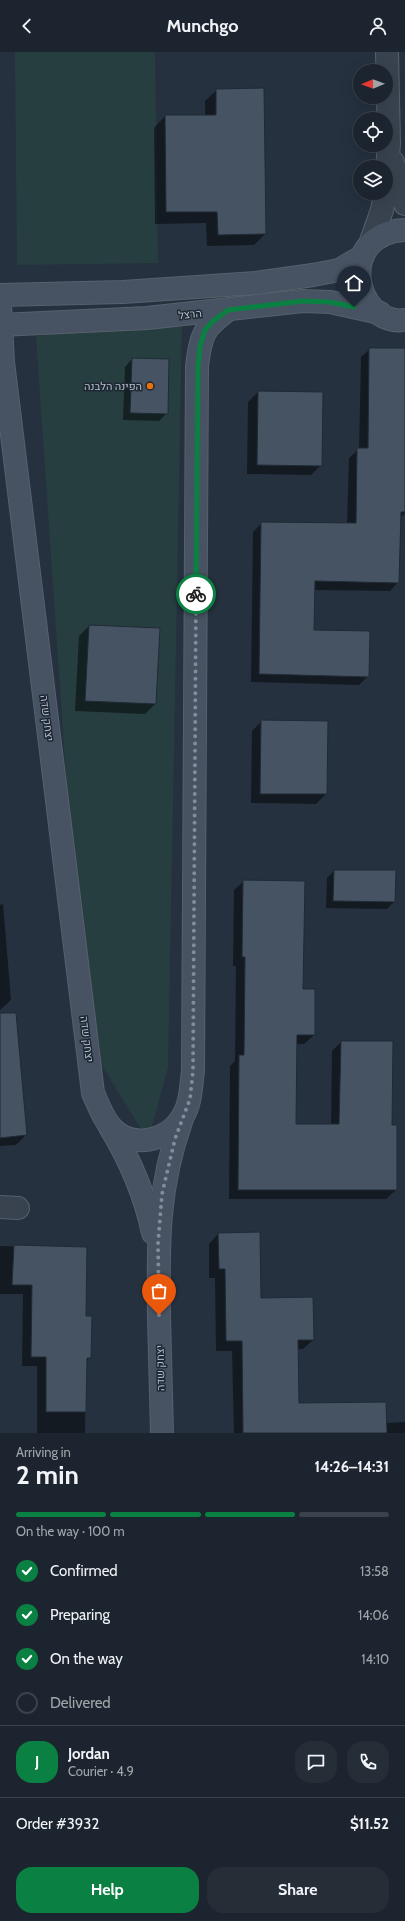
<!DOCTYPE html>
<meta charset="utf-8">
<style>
body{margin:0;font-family:Cabin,Heebo,sans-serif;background:#252d37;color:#f1f3f6;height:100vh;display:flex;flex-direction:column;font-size:15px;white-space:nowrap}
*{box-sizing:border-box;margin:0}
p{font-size:13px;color:#a0a5aa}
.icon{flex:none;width:22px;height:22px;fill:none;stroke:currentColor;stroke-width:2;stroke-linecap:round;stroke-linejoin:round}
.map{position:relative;height:1381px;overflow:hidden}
.panel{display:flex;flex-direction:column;background:#1c252f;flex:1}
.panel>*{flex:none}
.needle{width:26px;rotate:269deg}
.tools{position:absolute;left:353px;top:12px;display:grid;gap:8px}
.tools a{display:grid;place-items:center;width:40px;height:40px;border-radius:50%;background:#1c252f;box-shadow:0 4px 16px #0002,0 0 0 1px #3a424b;font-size:20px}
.pin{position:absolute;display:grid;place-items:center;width:34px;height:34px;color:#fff;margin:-41px -17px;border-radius:50% 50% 50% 0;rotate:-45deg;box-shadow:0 0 4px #0007}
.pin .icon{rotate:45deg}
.courier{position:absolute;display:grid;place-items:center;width:40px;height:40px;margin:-20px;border:3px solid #0b8043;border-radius:50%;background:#fff;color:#222;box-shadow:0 1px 5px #0007}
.headline em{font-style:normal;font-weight:800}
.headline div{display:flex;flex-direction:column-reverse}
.headline{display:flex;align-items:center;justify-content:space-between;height:68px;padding:0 16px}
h1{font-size:26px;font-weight:800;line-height:30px}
.bar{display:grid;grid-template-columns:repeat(4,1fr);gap:6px 4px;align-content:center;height:48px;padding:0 16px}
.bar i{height:5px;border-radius:3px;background:#3a424b}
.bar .active{background:#0b8043}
.bar p{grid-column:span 4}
.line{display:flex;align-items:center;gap:10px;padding:0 16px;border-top:1px solid #3a424b}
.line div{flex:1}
.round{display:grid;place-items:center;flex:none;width:42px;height:42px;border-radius:16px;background:#252d37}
ol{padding:0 16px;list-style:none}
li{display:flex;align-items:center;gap:12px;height:44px}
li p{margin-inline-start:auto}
li .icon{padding:4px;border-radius:50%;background:#0b8043;color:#fff;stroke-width:4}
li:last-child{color:#a0a5aa}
li i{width:22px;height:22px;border:2px solid #3a424b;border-radius:50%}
.primary-button{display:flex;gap:8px;margin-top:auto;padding:8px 16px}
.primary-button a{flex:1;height:46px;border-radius:16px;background:#0b8043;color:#fff;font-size:16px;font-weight:800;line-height:46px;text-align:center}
.primary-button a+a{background:#252d37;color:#f1f3f6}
header{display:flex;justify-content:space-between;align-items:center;height:52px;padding:0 16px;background:#1c252f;font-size:18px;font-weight:800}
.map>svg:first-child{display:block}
.green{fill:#273e40}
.shadow{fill:#0007}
.building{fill:#465363;stroke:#202a36}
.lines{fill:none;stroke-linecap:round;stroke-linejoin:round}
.street-casing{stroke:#57616d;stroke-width:24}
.secondary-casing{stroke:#57616d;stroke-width:24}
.street{stroke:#39434f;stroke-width:22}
.secondary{stroke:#475262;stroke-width:22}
.done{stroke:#838d99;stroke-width:4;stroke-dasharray:0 7.2}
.route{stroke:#0b8043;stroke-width:5}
.food-dot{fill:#e8710a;stroke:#1e2834;stroke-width:1.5}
.labels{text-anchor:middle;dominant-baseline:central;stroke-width:3;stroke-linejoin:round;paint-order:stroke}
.street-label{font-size:11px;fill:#b6beca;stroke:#1e2834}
.poi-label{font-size:11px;fill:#b6beca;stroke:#1e2834;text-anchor:end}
</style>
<header><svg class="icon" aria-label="back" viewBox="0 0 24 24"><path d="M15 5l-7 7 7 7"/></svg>Munchgo<svg class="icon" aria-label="person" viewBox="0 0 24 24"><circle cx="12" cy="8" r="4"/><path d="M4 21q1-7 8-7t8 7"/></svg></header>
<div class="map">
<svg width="405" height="1381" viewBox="0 0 405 1381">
<rect width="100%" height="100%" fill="#25313f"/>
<!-- green -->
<g class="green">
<polygon points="15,0 155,0 158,211 17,213"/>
<polygon points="182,270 168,1016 148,1088 98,1007 66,724 36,284"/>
</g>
<!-- shadow -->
<g class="shadow">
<polygon points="217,38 265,182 254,193 207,194 206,171 155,172 154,76 165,64 205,64 205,49"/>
<polygon points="370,297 405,297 405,461 400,466 398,530 390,539 314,538 313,579 368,624 359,633 251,630 253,480 262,471 347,472 349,406 359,397 361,305"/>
<polygon points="132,307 167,361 159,369 123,368 125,315"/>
<polygon points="258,340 321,413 311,423 247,422 248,350"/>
<polygon points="89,574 159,577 155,652 145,662 75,659 79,584"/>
<polygon points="262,669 327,670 326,742 316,752 251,751 252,679"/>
<polygon points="334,819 394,850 387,857 326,856 327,826"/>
<polygon points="244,829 302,938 314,983 304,992 296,992 295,1073 331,1073 332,999 341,990 391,1074 396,1138 386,1147 229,1147 230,1014 235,1009 236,914 233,914 234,838"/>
<polygon points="3,852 11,948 0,958 0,853"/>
<polygon points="0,1001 26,1083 16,1093 0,1094"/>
<polygon points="218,1182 260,1247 313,1288 303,1297 297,1297 298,1352 386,1371 405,1370 405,1381 234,1381 232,1299 216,1299 215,1226 209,1226 209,1192"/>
<polygon points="0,1194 86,1196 85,1265 90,1305 86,1309 85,1381 37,1381 37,1314 22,1314 23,1242 0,1242"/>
</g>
<!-- building -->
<g class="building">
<polygon points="264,36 266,182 218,183 217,160 166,160 165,63 216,63 216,37"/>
<polygon points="369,296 405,296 405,460 401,460 399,531 315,529 314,578 370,579 369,625 259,622 261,470 356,471 357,396 368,396"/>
<polygon points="132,306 169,307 168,362 130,361"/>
<polygon points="258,339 323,340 322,414 257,413"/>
<polygon points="89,573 160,576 156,652 85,649"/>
<polygon points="261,668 328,669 327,742 260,742"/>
<polygon points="334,818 396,818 395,850 333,849"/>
<polygon points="243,828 305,829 303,937 315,937 315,983 297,983 296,1072 339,1072 341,989 393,989 392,1073 397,1073 397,1138 238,1138 239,1003 244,1003 245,905 242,905"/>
<polygon points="0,961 16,961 27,1083 0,1086"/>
<polygon points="260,1180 261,1246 313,1245 314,1288 298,1288 299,1351 386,1350 387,1381 243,1381 242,1289 226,1289 225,1217 219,1217 218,1181"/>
<polygon points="14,1193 87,1195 86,1264 92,1264 91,1306 87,1306 86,1360 46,1360 46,1305 31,1305 32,1233 12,1233"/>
</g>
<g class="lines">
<defs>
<g id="street">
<polyline points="393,110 401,142 405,152"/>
<polyline points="386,132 389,91 387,0"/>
<polyline points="370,192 382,158 385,141"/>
<polyline points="0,1155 18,1156"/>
</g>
<g id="secondary">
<path d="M405,178c-70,3 -51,97 0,90"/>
<polyline points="0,243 123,240 256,231 313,223 339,218 363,204"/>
<path d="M0,253l3,57 90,731c5,11 9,23 17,33 20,24 58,16 73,-10 8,-13 8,-30 10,-45l4,-705c4,-31 6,-38 31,-56"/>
<polyline points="0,273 147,266 303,249 330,250 380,261"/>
<path d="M110,1075c20,33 35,68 43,106"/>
<path d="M162,1381c-1,-39 -2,-77 -3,-116 -1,-72 -2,-129 23,-198"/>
</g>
</defs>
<!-- street casing -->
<use href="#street" class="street-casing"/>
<!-- secondary casing -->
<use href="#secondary" class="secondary-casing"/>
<!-- street -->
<use href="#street" class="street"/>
<!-- secondary -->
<use href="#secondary" class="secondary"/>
</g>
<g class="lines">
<!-- done -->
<polyline class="done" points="159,1263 158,1192 162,1142 175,1087 190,1047 193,1019 196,542"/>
<!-- route -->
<polyline class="route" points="196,542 198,314 200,294 205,278 212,270 228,258 303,249 330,250 354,255"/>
</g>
<!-- markers -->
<circle class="food-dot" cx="150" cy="334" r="4"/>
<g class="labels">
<!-- street labels -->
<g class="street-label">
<text transform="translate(190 262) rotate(-6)">הרצל</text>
<text transform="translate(47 666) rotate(83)">יצחק שדה</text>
<text transform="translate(87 987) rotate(83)">יצחק שדה</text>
<text transform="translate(160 1316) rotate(-91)">יצחק שדה</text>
</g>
<!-- poi labels -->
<g class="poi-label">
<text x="142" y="334">הפינה הלבנה</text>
</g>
</g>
</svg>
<div class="tools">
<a><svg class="needle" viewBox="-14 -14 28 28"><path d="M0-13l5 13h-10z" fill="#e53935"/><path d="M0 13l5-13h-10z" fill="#a0a5aa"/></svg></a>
<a><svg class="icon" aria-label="locate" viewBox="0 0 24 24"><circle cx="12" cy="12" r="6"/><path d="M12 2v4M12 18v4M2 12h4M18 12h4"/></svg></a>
<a><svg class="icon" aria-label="layers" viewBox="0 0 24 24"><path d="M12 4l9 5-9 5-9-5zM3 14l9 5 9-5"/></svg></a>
</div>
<div class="pin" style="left:159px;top:1263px;background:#ea580c"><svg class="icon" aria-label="bag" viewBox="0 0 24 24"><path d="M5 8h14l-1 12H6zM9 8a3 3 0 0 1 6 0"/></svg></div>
<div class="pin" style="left:354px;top:255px;background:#1f2937"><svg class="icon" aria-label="home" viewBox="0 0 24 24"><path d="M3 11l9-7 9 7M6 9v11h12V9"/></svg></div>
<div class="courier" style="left:196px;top:542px"><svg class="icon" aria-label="bike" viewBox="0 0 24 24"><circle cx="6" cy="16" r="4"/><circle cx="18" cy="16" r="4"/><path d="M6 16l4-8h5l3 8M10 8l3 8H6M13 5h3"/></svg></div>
</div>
<section class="panel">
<div class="headline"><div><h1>2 min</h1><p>Arriving in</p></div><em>14:26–14:31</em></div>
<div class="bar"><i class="active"></i><i class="active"></i><i class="active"></i><i></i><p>On the way · 100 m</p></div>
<ol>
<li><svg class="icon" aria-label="check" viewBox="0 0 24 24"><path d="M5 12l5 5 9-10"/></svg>Confirmed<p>13:58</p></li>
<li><svg class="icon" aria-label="check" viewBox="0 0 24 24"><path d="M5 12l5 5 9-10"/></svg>Preparing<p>14:06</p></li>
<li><svg class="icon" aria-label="check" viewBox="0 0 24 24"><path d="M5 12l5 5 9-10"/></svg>On the way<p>14:10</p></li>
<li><i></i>Delivered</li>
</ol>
<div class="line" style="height:72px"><b class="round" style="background:#0b8043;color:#fff">J</b><div><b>Jordan</b><p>Courier · 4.9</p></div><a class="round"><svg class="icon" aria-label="chat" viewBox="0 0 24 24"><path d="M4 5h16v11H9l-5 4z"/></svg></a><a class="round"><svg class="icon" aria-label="phone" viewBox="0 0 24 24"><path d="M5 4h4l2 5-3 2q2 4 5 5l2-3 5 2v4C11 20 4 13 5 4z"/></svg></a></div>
<div class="line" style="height:52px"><div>Order #3932</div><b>$11.52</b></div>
<div class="primary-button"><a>Help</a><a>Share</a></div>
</section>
